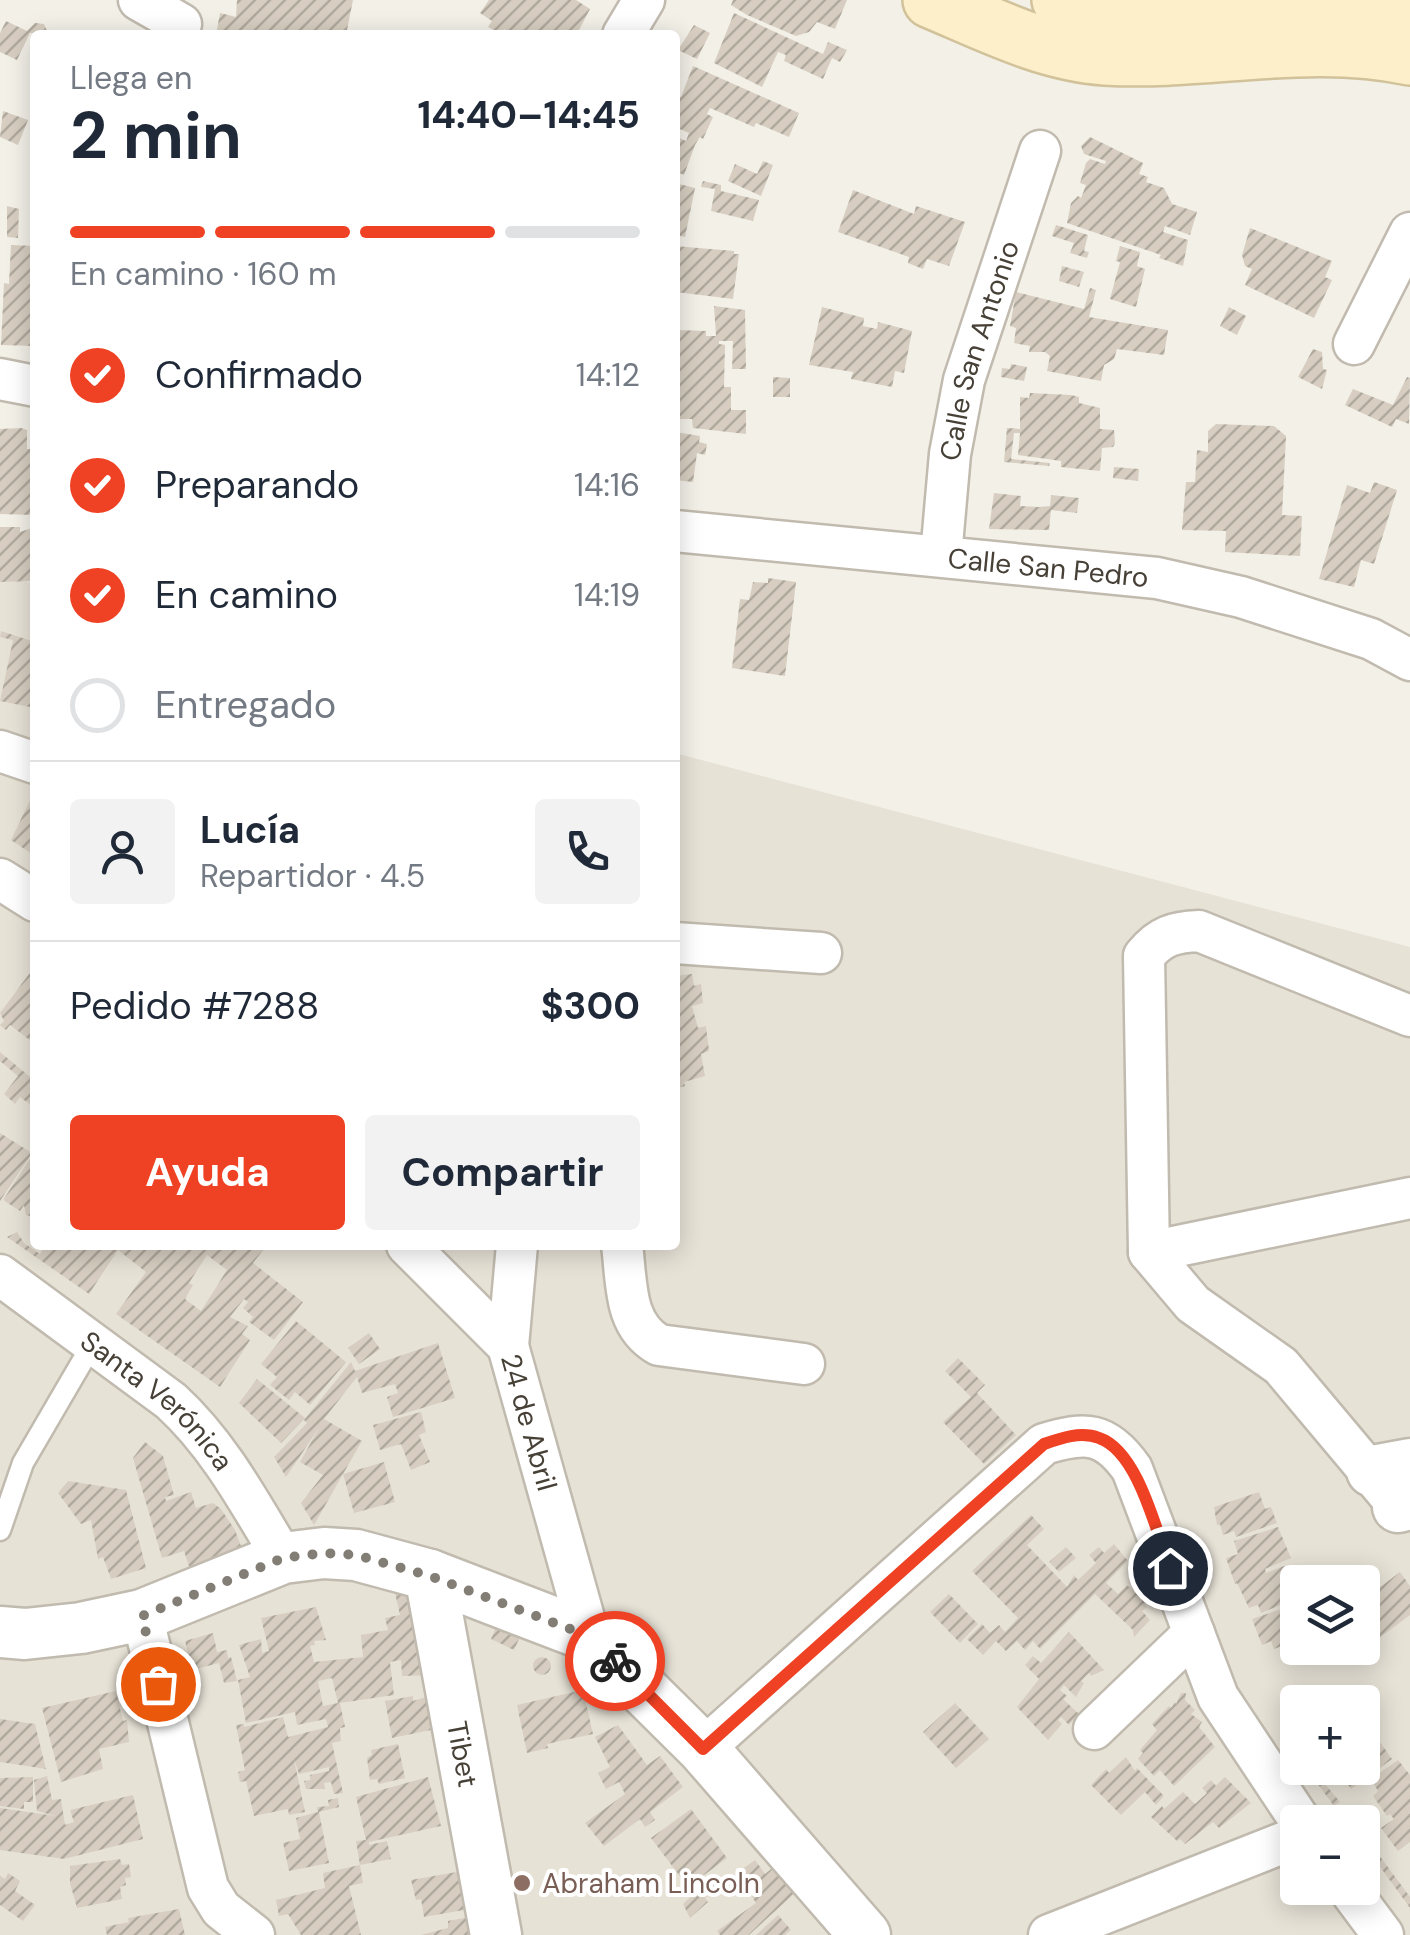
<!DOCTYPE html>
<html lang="es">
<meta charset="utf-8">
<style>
body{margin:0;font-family:"DM Sans",sans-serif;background:#f2f2f3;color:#1f2937;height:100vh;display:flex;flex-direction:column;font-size:38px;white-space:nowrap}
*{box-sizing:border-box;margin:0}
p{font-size:32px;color:#747a83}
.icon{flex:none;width:55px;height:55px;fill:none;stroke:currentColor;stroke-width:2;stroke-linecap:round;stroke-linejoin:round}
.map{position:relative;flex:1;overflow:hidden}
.side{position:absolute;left:30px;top:30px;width:650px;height:1220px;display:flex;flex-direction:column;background:#fff;border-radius:10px;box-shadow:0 5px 25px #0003}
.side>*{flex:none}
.controls{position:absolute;left:1280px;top:1565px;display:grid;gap:20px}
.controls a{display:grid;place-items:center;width:100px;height:100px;border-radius:10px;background:#fff;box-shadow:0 5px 25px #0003;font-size:50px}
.pin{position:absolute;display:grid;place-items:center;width:85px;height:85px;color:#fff;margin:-42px;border:5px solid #fff;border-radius:50%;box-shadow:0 2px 10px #0007}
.courier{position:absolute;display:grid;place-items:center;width:100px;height:100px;margin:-50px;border:8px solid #ef4123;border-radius:50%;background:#fff;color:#222;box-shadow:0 2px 12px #0007}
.summary em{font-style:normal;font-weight:700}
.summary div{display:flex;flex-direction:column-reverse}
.summary{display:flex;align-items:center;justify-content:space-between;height:170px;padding:0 40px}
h1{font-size:65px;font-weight:700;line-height:75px}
.bar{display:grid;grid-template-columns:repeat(4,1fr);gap:15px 10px;align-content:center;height:120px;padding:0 40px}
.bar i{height:12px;border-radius:8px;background:#e0e1e3}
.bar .on{background:#ef4123}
.bar p{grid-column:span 4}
.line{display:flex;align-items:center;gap:25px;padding:0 40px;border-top:2px solid #e0e1e3}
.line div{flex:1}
.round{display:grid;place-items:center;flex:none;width:105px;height:105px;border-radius:10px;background:#f2f2f3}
ol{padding:0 40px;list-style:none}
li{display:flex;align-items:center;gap:30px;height:110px}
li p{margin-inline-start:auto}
li .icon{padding:10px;border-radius:50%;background:#ef4123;color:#fff;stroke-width:4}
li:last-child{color:#747a83}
li i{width:55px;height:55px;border:5px solid #e0e1e3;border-radius:50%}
.primary-button{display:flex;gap:20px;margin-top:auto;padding:20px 40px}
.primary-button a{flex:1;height:115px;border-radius:10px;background:#ef4123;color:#fff;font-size:40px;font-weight:700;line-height:115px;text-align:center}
.primary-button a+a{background:#f2f2f3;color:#1f2937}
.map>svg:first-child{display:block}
.residential{fill:#e7e2d6;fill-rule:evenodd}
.building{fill:url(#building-hatch);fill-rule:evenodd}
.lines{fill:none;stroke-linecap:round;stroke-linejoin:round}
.service-casing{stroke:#c1baae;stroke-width:25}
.minor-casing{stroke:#c1baae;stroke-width:45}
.tertiary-casing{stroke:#c1baae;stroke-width:55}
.secondary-casing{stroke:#d1c29a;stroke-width:60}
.service{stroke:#fff;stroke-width:20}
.minor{stroke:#fff;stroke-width:40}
.tertiary{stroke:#fff;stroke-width:50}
.secondary{stroke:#fcefc9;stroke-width:55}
.done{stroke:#837e75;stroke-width:10;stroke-dasharray:0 18}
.route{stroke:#ef4123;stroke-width:12}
.education-dot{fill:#8d6e63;stroke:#fff;stroke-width:4}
.labels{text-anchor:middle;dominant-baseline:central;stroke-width:8;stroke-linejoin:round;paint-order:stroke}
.street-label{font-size:28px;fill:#464037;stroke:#fff}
.education-label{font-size:28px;fill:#785e54;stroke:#fff;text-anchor:start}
</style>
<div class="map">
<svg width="1410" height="1935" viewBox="0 0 1410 1935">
<defs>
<pattern id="building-hatch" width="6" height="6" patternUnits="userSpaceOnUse" patternTransform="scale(2.5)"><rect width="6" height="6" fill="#d7cec1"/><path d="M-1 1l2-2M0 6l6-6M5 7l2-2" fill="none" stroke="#b0a99e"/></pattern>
</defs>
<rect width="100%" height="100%" fill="#f3f0e8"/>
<!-- residential -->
<path class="residential" d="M0,575l35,9v661h640v-492l735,194v988h-1410zM1298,1582h64v66h-64zM1298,1702h64v66h-64zM1298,1822h64v66h-64z"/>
<!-- building -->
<g class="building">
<polygon points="237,0 353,0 346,35 216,35 220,13 236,17"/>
<polygon points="489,0 576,0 590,9 578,32 583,35 514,35 504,29 501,34 488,27 492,21 480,13"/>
<polygon points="733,0 847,0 835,29 817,22 809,32 796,36 747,15 731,5"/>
<polygon points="734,13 823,54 828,42 847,50 840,62 832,58 823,79 784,61 786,55 778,52 762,87 714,63"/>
<polygon points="6,21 27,31 35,23 44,24 49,35 30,33 17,60 0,52 0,33"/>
<polygon points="694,25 710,33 697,59 678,50"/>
<polygon points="693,66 799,113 789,137 756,123 754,127 710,108 707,114 713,117 703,139 700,137 695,145 684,175 675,171 675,136 686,141 689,133 675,127 675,94 681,97"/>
<polygon points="3,111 28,120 18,145 0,137"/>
<polygon points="1090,137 1143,163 1139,174 1148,177 1146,182 1164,188 1172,204 1197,212 1190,235 1165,226 1163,232 1188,240 1183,266 1159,258 1161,255 1067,223 1071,203 1078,196 1081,198 1086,185 1080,183 1086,163 1090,159 1105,164 1106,161 1084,154 1081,146"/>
<polygon points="763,161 773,165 761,196 728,181 735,164 757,174"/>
<polygon points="703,181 721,185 721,191 759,200 753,221 711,211 715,189 701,187"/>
<polygon points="675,183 695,188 685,237 675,235"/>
<polygon points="853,190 914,214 916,206 965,222 949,266 927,259 923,269 908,263 909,257 838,232"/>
<polygon points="7,206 19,209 18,238 7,237"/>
<polygon points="1056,225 1088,235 1084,251 1089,252 1087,258 1070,253 1074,243 1052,236"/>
<polygon points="1250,228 1332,261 1325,277 1332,280 1314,318 1245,285 1252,269 1245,266 1242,255"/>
<polygon points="11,245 35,246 35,346 1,345 4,283 9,284"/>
<polygon points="675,246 734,251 734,254 739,254 733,299 676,292"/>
<polygon points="1120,246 1140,252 1137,266 1145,269 1136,307 1110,299 1120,262 1116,261"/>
<polygon points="1062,266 1084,272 1079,287 1059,281"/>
<polygon points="1090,288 1096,290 1089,317 1168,330 1164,355 1117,349 1114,359 1104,365 1101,381 1047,371 1050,356 1045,352 1029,352 1030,346 1014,343 1016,328 1010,326 1016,292 1084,309"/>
<polygon points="714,306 745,310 746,369 732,369 733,341 719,341 719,344 725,345 724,387 731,387 731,410 746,410 746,434 693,428 692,419 675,419 677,330 706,331 706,336 716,336"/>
<polygon points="822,307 864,318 863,326 877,329 878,322 912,331 904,373 895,371 892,387 851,379 853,372 809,365"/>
<polygon points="1229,307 1246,316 1237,335 1220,326"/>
<polygon points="1313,349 1322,352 1323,369 1327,370 1322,389 1298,377"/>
<polygon points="1011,364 1027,367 1024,381 1001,377 1002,368 1010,369"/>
<polygon points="773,377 790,378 790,397 773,397"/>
<polygon points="1407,377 1410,378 1409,424 1396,419 1392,427 1345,405 1353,389 1393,405"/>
<polygon points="1030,393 1071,395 1079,397 1079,403 1100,408 1100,429 1114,430 1115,443 1113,447 1102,448 1100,471 1061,467 1061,461 1018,455 1020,433 1014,433 1011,459 1050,463 1049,466 1004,462 1007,428 1020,429 1020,397 1029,398"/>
<polygon points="1216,424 1274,426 1286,436 1282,515 1302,516 1300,556 1225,552 1226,531 1182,530 1186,482 1195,482 1197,450 1208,452 1208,431"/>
<polygon points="21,428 27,430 27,449 35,449 35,515 0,514 0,429"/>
<polygon points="675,432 700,436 699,442 707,444 705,455 697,453 693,482 675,480"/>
<polygon points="1114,467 1139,469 1138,481 1113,478"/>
<polygon points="1374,482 1397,490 1374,564 1361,560 1354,587 1319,579 1347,485 1370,493"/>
<polygon points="994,493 1021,496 1020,506 1039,507 1050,506 1051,495 1079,498 1077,513 1051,510 1049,530 989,529"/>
<polygon points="0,527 20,527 20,532 35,527 35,581 0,582"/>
<polygon points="768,578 796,582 785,676 732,668 740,599 749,600 753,582 768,583"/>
<polygon points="1,631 35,642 35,708 0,701 13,640 0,637"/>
<polygon points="35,790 35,856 11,840"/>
<polygon points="35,966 35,1035 31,1041 10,1025 6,1030 0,1025 4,1021 0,1013"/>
<polygon points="692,974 694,986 701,984 703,1003 692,1006 698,1028 706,1026 709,1051 701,1054 705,1076 684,1082 685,1086 678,1088 675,1087 675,976"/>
<polygon points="0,1052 35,1081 35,1108 20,1097 15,1104 4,1094 18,1076 0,1061"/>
<polygon points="0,1133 32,1153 0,1201"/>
<polygon points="35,1151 35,1215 30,1216 26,1215 24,1205 20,1211 3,1200"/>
<path d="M17,1232l7,11 16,11 5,-9h222l-14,18 50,39 -29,38 -25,-18 4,-5 -10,-9 5,-6 -4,-3 -14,18 18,9 -6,8 8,6 -30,47 -104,-73 30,-42 -28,-22 -29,44 -82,-57zM207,1255l20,15 -26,41 -16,-12 8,-14 -4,-2z"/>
<polygon points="296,1321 346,1362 310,1405 295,1392 289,1400 270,1385 277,1377 261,1364"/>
<polygon points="369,1333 380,1349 359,1364 348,1348"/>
<polygon points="438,1343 455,1398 393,1417 387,1397 398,1393 395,1384 362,1393 357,1377 324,1419 362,1441 343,1474 384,1462 395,1502 354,1513 343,1474 314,1525 301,1503 323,1475 300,1462 319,1428 286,1477 274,1457 307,1423 304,1420 351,1362 355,1371"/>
<polygon points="958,1358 985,1385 977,1393 1016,1435 984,1464 943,1422 971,1397 945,1371"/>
<polygon points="257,1379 305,1418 281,1443 239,1403"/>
<polygon points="421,1412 426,1432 419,1435 430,1462 411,1470 401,1444 380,1450 373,1425"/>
<polygon points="145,1442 163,1456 174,1495 165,1497 166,1501 191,1492 196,1508 213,1503 221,1509 235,1530 241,1546 236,1556 193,1579 184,1551 162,1558 133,1458"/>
<polygon points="68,1481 126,1490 146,1568 111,1579 103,1557 98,1559 91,1520 81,1524 58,1493"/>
<polygon points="1259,1492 1265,1509 1271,1507 1277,1523 1236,1537 1234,1531 1223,1535 1220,1524 1217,1525 1214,1507"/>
<polygon points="1031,1515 1044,1529 1027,1545 1067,1587 1074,1575 1078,1580 1096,1563 1089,1555 1099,1547 1104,1553 1114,1544 1128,1561 1106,1583 1118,1594 1127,1585 1143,1600 1147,1607 1142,1611 1150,1620 1134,1637 1133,1630 1095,1594 1040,1649 1033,1641 1025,1650 1017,1641 1006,1651 996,1641 983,1655 967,1639 982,1624 990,1633 999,1625 1005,1632 1018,1618 972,1571"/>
<polygon points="1278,1527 1291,1558 1265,1569 1266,1573 1284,1566 1290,1582 1297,1579 1298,1598 1261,1613 1258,1605 1249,1608 1237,1583 1235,1584 1226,1558 1238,1554 1234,1541"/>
<polygon points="1066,1547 1076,1558 1059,1572 1049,1562"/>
<polygon points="1400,1572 1410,1586 1410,1615 1370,1645 1362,1635 1362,1600 1373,1587 1379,1588"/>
<path d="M395,1593l26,8 16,74 -35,1 -1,-16 -11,2 4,33 -54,8 5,24 -5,1 1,13 -9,2 11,50 -9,1 -3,-12 -7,1 1,6h-19l-2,-8 6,-1v-5l19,-4v-4l-30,7 -5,-15 11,53 -16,3 -1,-6 -34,7 -8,-35 -6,1 -2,-10 7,-2 -9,-45 8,-1v3l39,-10 5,20 40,-10 -2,-8 -29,6 -2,-13 -49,11 -8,-43 12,-3 -11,-32 22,-6 1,14 7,-2 -8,-33 55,-11 10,33 -12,1 1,4 -5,1 4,16 49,-5 -2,-22 27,-5 -3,-12 15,-3zM332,1678l6,25 -15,3 -5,-25z"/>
<polygon points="949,1594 978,1624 960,1643 930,1612"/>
<polygon points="1296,1604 1298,1640 1274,1649 1271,1641 1262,1645 1252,1619"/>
<polygon points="496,1627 520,1637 514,1650 491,1639"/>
<polygon points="1069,1632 1104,1670 1091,1676 1089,1673 1081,1681 1084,1683 1076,1697 1064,1685 1060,1690 1067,1696 1063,1699 1079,1714 1069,1725 1061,1717 1058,1720 1062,1724 1048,1740 1017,1707 1039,1679 1025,1665 1033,1656 1041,1663"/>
<polygon points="213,1633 217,1652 227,1650 228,1658 231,1657 237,1681 224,1683 219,1663 192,1670 185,1641"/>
<circle cx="542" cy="1666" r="9"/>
<polygon points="583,1690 593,1734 547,1744 548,1748 527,1753 517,1705"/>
<polygon points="1366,1690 1376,1703 1366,1710 1375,1722 1362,1731 1362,1702 1349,1702"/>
<polygon points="116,1691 123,1721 127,1720 129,1742 99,1749 103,1769 61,1782 42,1708"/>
<polygon points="1181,1693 1186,1693 1185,1700 1195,1710 1191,1714 1202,1722 1199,1727 1215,1747 1174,1786 1160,1770 1154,1776 1138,1759 1143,1753 1140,1750 1157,1730 1152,1724 1169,1706 1171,1708 1175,1702 1176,1704"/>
<polygon points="413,1696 413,1701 426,1697 431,1730 392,1738 385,1701"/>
<polygon points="955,1703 989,1739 956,1768 923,1732"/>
<polygon points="0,1719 35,1724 46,1769 0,1762"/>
<polygon points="618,1725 647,1765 660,1756 683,1787 650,1812 655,1820 645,1827 640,1819 604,1846 585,1823 625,1794 619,1782 606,1789 598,1773 610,1767 595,1737"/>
<polygon points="1372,1731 1392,1759 1351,1789 1336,1768 1362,1768 1362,1738"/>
<polygon points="398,1744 405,1778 379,1784 377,1779 370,1780 367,1758 372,1755 371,1750"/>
<polygon points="1126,1757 1135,1771 1137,1768 1164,1796 1156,1805 1145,1792 1121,1815 1091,1785 1106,1769 1109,1773"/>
<polygon points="1398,1760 1410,1775 1410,1842 1398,1851 1381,1828 1394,1819 1390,1814 1387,1816 1373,1796 1378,1791 1371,1779"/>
<polygon points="1306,1768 1315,1768 1315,1772 1340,1802 1334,1806"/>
<polygon points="47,1776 52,1800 61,1799 65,1825 74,1822 70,1810 133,1795 143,1839 64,1859 0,1850 0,1808 56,1816 37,1811 34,1780"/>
<polygon points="33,1777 33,1802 24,1802 24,1809 0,1806 0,1778"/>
<polygon points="428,1777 441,1826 369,1842 369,1845 387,1841 391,1859 360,1865 363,1883 349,1886 361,1935 301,1935 288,1914 279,1916 276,1900 325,1888 323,1873 360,1865 356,1841 366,1840 356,1797"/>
<polygon points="1225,1777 1251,1803 1219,1828 1213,1822 1185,1844 1180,1839 1177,1841 1151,1817 1162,1806 1164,1809 1183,1792 1195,1804 1207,1793 1202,1788 1211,1780 1216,1786"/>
<polygon points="338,1798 339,1807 319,1812 329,1863 289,1871 283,1843 300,1839 296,1818 318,1812 317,1807 329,1806 328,1800"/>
<polygon points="691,1809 727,1858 688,1887 651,1838"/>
<polygon points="1362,1832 1410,1897 1410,1908 1362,1842"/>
<polygon points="120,1859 122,1865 129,1864 131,1877 125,1878 126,1885 120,1887 122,1899 77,1908 70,1883 70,1866"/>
<polygon points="755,1860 765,1874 776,1865 796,1892 749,1935 720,1935 717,1931 756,1903 737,1873"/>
<polygon points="468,1870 475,1908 424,1917 421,1899 416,1900 411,1880"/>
<polygon points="8,1873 20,1881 15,1891 35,1905 23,1921 0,1905 0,1876 5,1879"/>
<polygon points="710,1879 718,1889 705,1898 708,1902 690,1918 683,1904"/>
<polygon points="179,1909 185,1935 107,1935 105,1927 129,1922 128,1918"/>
<polygon points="778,1915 791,1930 785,1935 756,1935"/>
<polygon points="469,1917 475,1935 421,1935 448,1928 448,1921"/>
</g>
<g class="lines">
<defs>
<polyline id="service" points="0,1530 23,1463 93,1343"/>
<g id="minor">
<polyline points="139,0 181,24"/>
<polyline points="623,35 644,0"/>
<polyline points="1354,344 1410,233"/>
<polyline points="0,379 35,386"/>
<path id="s1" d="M675,531l482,47 84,19 130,42 39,21"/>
<path id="s2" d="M941,556l9,-102 14,-74 76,-229"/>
<polyline points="0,751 35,763"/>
<polyline points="0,879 35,901"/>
<polyline points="675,943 821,953"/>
<path id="s3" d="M407,1245l101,101 81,290"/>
<path d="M622,1245c5,37 1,80 37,100l145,19"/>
<polyline points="1149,1252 1410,1198"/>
<path id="s4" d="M0,1275l171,126c48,44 78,101 112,157"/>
<polyline points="508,1346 517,1245"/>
<path d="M1390,1496l-109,-130 -88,-62 -44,-52 -5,-296c16,-20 30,-24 55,-25l211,85"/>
<polyline points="142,1615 208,1888 221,1909 254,1935"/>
<polyline points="1094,1729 1194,1633"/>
<path d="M703,1749l341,-305c42,-13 62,-12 88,25l86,228 83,125"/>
<polyline points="1348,1888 1383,1935"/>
<polyline points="1049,1935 1298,1837"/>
</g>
<g id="tertiary">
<polyline points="1372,1471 1410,1464"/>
<polyline points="1398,1507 1410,1504"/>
<path id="s5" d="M430,1575l66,360"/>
<polyline points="0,1632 25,1634 81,1628 142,1615 283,1558 324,1553 356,1555 430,1575 589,1636 703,1749 865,1935"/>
</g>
<g id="secondary">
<path d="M931,0c55,23 113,53 174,57 102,6 203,-22 305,0"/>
<path d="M1060,0c111,28 235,0 350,5"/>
</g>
</defs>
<!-- service casing -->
<use href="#service" class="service-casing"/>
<!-- minor casing -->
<use href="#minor" class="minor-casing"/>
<!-- tertiary casing -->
<use href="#tertiary" class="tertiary-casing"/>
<!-- secondary casing -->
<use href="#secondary" class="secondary-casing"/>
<!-- service -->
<use href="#service" class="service"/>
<!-- minor -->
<use href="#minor" class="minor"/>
<!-- tertiary -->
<use href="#tertiary" class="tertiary"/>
<!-- secondary -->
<use href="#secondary" class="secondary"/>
</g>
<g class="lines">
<!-- done -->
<polyline class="done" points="158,1684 142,1616 283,1558 324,1553 356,1555 430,1576 589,1636 615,1661"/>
<!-- route -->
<path class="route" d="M615,1661l88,88 341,-305c17,-6 37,-13 55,-6 39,13 57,93 71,130"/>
</g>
<!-- markers -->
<circle class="education-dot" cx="522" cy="1883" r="10"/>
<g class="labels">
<!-- street labels -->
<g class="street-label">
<text stroke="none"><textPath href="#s2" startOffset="210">Calle San Antonio</textPath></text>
<text stroke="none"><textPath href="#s1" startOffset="375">Calle San Pedro</textPath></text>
<text stroke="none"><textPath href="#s4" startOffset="202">Santa Verónica</textPath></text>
<text stroke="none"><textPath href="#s3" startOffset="222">24 de Abril</textPath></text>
<text stroke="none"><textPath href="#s5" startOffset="182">Tibet</textPath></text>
</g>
<!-- education labels -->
<g class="education-label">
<text x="542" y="1883">Abraham Lincoln</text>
</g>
</g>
</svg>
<div class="controls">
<a><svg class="icon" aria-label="layers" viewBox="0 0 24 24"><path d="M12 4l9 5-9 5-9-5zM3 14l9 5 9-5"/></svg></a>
<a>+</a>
<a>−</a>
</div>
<div class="pin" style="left:158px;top:1684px;background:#ea580c"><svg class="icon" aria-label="bag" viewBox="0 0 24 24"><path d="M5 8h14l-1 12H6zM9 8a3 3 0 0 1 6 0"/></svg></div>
<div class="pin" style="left:1170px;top:1568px;background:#1f2937"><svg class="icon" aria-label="home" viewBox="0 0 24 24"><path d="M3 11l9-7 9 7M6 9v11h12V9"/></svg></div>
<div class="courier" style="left:615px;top:1661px"><svg class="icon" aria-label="bike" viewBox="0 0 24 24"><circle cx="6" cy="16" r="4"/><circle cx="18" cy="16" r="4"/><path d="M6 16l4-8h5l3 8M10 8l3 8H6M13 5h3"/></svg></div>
<section class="side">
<div class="summary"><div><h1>2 min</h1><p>Llega en</p></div><em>14:40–14:45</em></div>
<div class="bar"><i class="on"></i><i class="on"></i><i class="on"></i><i></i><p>En camino · 160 m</p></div>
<ol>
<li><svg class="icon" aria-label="check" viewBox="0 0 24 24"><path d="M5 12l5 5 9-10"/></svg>Confirmado<p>14:12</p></li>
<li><svg class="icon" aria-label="check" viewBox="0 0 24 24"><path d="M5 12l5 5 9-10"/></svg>Preparando<p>14:16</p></li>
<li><svg class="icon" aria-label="check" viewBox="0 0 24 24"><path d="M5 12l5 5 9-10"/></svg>En camino<p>14:19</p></li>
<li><i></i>Entregado</li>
</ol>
<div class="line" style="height:180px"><a class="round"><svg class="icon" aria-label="person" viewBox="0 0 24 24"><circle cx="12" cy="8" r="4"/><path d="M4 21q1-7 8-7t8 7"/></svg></a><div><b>Lucía</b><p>Repartidor · 4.5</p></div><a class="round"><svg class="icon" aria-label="phone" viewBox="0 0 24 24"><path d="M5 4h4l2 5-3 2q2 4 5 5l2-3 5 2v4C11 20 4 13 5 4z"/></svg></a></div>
<div class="line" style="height:130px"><div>Pedido #7288</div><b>$300</b></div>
<div class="primary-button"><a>Ayuda</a><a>Compartir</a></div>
</section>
</div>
